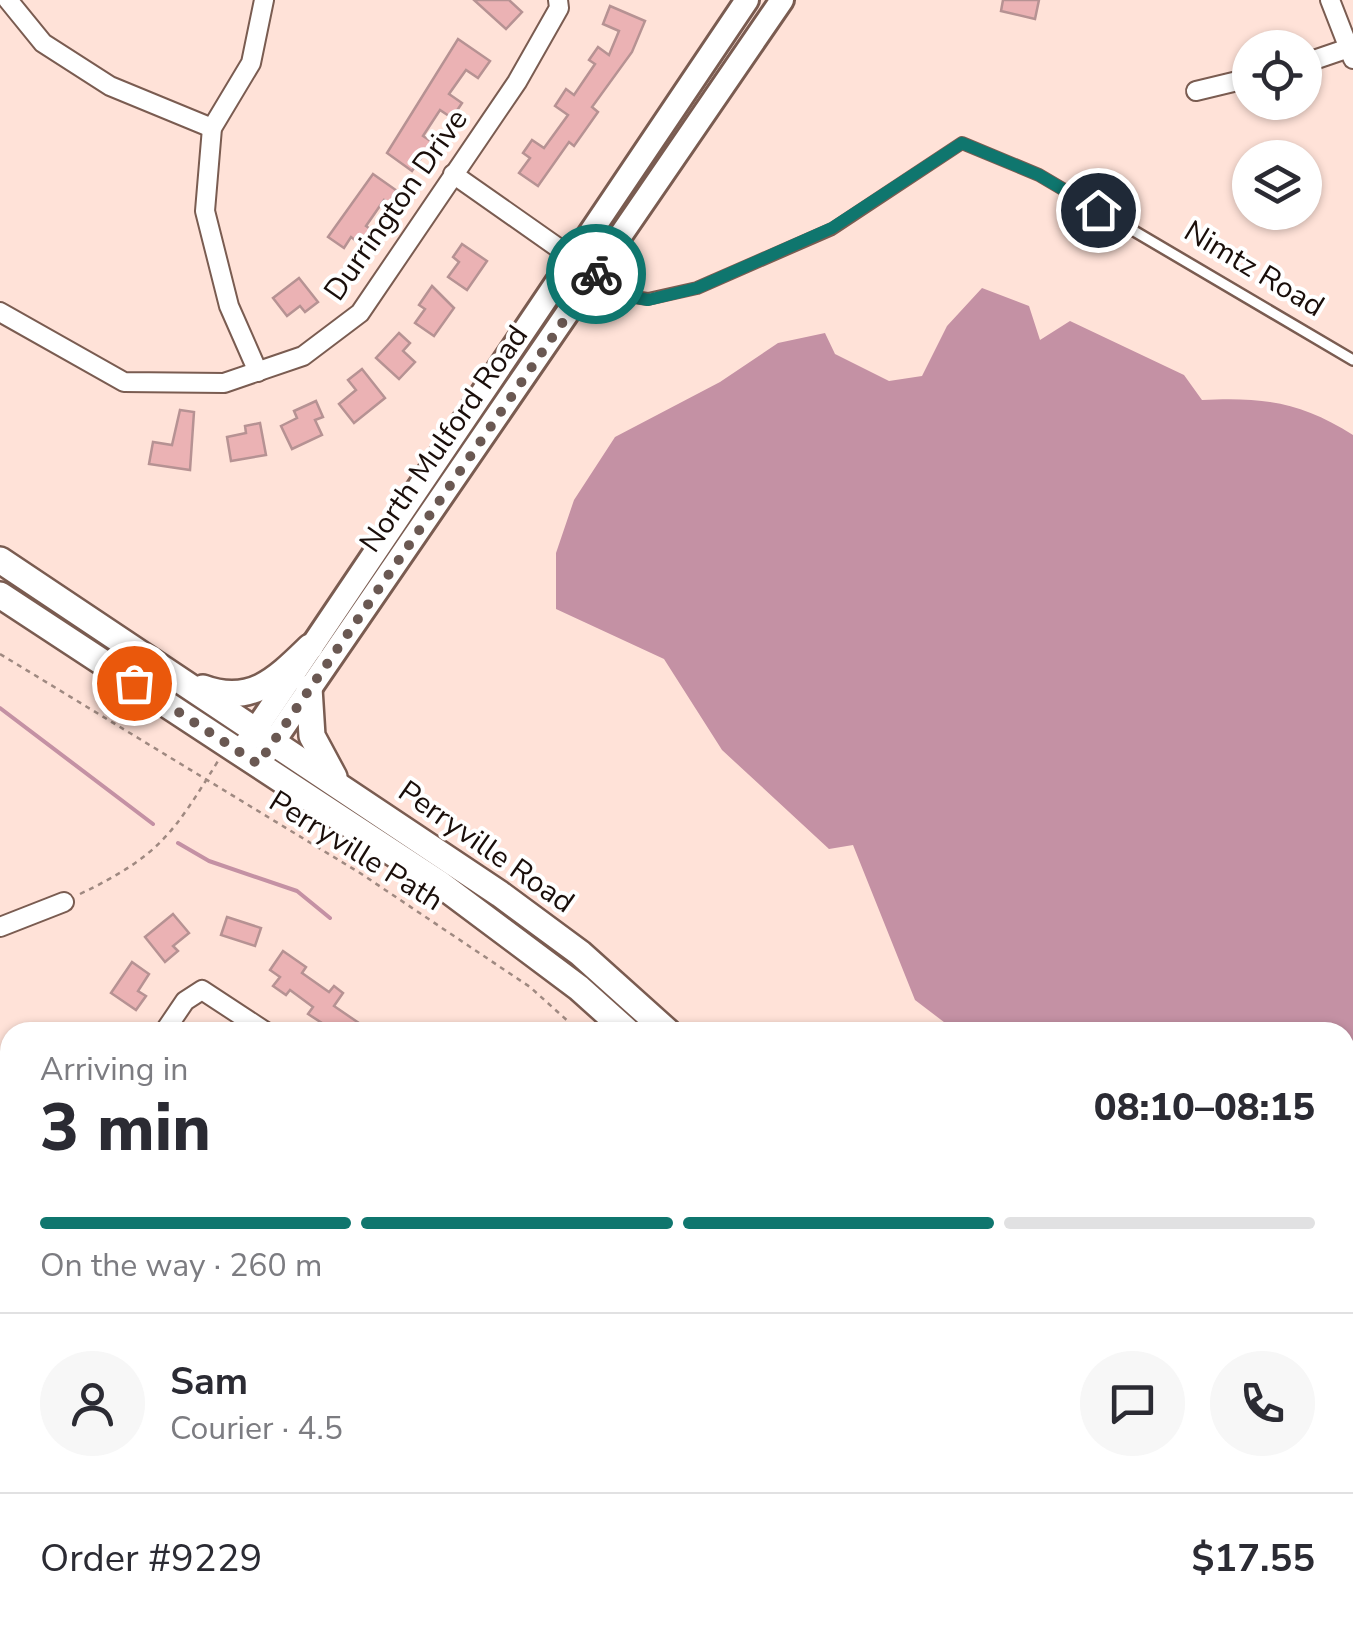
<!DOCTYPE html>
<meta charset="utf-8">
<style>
body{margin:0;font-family:"Nunito Sans",sans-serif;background:#f7f7f7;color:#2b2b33;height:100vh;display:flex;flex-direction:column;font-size:38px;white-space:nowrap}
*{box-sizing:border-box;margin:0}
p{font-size:32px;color:#7c7c81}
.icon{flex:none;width:55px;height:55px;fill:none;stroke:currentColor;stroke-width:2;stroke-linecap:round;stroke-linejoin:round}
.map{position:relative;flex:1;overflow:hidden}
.sheet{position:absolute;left:0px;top:1022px;width:1355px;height:622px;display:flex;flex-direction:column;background:#fff;border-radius:30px 30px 0 0;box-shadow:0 2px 8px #0004}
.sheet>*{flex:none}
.controls{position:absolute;left:1232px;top:30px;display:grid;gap:20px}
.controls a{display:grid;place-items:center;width:90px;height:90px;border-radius:50%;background:#fff;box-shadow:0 2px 8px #0004;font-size:50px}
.pin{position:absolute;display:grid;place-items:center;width:85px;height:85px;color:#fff;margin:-42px;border:5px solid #fff;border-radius:50%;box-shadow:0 2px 10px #0007}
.courier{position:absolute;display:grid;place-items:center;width:100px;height:100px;margin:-50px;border:8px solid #0f766e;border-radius:50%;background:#fff;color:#222;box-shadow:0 2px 12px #0007}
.summary em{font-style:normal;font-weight:800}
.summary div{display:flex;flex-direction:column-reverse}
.summary{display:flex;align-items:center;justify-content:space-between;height:170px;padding:0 40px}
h1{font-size:65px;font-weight:800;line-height:75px}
.bar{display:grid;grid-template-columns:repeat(4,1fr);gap:15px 10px;align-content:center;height:120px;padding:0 40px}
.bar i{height:12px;border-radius:8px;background:#e1e1e2}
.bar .active{background:#0f766e}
.bar p{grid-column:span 4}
.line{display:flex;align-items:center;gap:25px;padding:0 40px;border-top:2px solid #e1e1e2}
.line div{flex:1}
.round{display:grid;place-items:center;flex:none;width:105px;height:105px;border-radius:52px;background:#f7f7f7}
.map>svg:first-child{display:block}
.green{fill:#e3d0ab}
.water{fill:#c491a4}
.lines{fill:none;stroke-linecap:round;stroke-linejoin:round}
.stream{stroke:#c491a4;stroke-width:4}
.building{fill:#ebb2b4;stroke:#b69293;stroke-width:2.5}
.service-casing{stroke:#7a5c51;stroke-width:14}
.minor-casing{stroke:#7a5c51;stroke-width:22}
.tertiary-casing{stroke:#7a5c51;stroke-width:28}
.secondary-casing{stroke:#7a5c51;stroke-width:30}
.path{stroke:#9f8981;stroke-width:2.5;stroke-dasharray:5 5;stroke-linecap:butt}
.service{stroke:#fff;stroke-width:9}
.minor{stroke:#fff;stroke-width:18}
.tertiary{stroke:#fff;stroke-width:22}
.secondary{stroke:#fff;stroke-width:25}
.done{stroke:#6a5852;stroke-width:10;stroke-dasharray:0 18}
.route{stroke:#0f766e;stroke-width:12}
.labels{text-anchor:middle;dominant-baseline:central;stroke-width:8;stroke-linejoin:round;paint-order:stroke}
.street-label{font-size:30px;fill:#1a0e0a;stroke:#fff}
</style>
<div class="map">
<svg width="1353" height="1644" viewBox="0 0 1353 1644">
<rect width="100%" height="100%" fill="#ffe2d8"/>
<!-- green -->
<polygon class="green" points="774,1635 949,1635 952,1644 777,1644"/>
<!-- water -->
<path class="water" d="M982,288l47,18 11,34 30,-19 114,54 18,25c61,-3 99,2 151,35v717l-8,1v-121h-388l-42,-32 -62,-155 -24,4 -107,-99 -58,-91 -108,-50v-56l18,-53 41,-63 105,-55 58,-39 47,-10 10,21 54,27 33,-5 25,-50z"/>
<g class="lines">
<!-- stream -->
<g class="stream">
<polyline points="0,708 153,824"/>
<polyline points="178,843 209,861 297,891 330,918"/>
</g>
</g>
<!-- building -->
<g class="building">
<polygon points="474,0 509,0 522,12 506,29"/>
<polygon points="1003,0 1039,0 1035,19 1001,11"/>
<polygon points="610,6 645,21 632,52 592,107 598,112 574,146 569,142 538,186 519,173 530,158 523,153 532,140 544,148 568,115 555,106 566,89 574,95 595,64 589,60 598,47 609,55 619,31 603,24"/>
<polygon points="458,39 490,61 478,78 466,70 449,94 462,103 452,118 440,110 423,136 432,142 412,171 387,153"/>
<polygon points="373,174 400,193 392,205 384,200 366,226 373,231 363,246 351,237 344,248 328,237"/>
<polygon points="462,244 487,261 467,290 448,277 459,262 453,257"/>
<polygon points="299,278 318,302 305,312 300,306 287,316 273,298"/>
<polygon points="432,286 454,308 434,336 415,323 425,309 419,305"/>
<polygon points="399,333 410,343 403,351 415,362 399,379 376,358"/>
<polygon points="362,369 385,398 354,423 339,404 356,390 348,380"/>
<polygon points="316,401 323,417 315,420 322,435 292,449 281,426 297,418 294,411"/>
<polygon points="180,410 194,412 190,470 149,464 153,442 172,445"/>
<polygon points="260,423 266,455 231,461 227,437 246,433 245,426"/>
<polygon points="173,914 189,933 173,946 178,951 165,962 145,937"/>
<polygon points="227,917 261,928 255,946 221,935"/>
<polygon points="283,951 306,967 302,973 329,992 334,986 343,993 334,1006 372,1032 336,1032 308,1014 313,1007 290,990 286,995 273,986 280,977 270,970"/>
<polygon points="132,962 149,974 138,991 146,996 136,1010 111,993"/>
</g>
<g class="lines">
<defs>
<g id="service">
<polyline points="595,274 627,296 648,299 697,288 832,229 962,143 1039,175 1353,360"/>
<polyline points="313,1635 328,1644"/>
<polyline points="399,1644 406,1635"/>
</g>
<g id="minor">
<polyline points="8,0 43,43 110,86 212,128"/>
<polyline points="1330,0 1353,59"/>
<polyline points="1305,63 1346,49"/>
<polyline points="1196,91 1250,78"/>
<polyline points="453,174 594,273"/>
<polyline points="0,312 124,382 224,383 303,356 360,313 517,82 559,8 558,0"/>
<polyline points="258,372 229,306 205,211 212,128 251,63 264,0"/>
<polyline points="0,927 64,902"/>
<polyline points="164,1032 185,1001 202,990 266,1032"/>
<polyline points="0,1276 10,1262"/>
<polyline points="0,1373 10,1381"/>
<polyline points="1345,1462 1353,1467"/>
<polyline points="510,1635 523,1644"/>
<polyline points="757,1635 760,1644"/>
<polyline points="1090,1635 1093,1644"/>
<polyline points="1323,1635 1337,1644"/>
</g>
<g id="tertiary">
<polyline points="246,744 747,0"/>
<polyline points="263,757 782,0"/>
</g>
<g id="secondary">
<polyline points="0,560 500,894 580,953 668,1032"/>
<polyline points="0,595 440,884 579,988 628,1032"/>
<path d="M203,688c48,18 74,-9 107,-41"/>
<polyline points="309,688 312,736 334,777"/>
<polyline points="1007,1635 1010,1644"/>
<polyline points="1037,1635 1040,1644"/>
</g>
</defs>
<!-- service casing -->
<use href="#service" class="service-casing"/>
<!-- minor casing -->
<use href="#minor" class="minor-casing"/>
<!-- tertiary casing -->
<use href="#tertiary" class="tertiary-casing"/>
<!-- secondary casing -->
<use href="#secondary" class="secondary-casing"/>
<!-- path -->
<g class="path">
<polyline points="0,654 360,873 530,987 580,1032"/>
<path d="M80,894c79,-38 93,-60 138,-133"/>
<polyline points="958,1635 961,1644"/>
</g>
<!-- service -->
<use href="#service" class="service"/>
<!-- minor -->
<use href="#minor" class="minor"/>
<!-- tertiary -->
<use href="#tertiary" class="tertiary"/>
<!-- secondary -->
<use href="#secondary" class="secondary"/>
</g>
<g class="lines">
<!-- done -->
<polyline class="done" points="134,683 258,764 596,274"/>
<!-- route -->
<polyline class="route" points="596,274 628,296 648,300 697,288 832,228 962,143 1039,175 1098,210"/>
</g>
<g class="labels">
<!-- street labels -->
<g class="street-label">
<text transform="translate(396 205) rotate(-55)">Durrington Drive</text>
<text transform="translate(1254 269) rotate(31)">Nimtz Road</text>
<text transform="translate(444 439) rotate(-55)">North Mulford Road</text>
<text transform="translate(486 847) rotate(35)">Perryville Road</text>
<text transform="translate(356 851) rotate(32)">Perryville Path</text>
</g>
</g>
</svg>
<div class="controls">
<a><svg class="icon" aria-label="locate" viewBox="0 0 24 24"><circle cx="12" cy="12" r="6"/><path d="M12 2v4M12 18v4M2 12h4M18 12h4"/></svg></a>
<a><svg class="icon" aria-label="layers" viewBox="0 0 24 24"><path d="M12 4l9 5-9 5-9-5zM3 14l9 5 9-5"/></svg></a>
</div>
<div class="pin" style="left:134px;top:683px;background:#ea580c"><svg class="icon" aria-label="bag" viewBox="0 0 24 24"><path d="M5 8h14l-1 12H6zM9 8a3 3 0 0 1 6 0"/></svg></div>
<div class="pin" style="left:1098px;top:210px;background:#1f2937"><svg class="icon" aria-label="home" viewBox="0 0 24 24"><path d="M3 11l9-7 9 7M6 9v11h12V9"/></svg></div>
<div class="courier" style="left:596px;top:274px"><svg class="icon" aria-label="bike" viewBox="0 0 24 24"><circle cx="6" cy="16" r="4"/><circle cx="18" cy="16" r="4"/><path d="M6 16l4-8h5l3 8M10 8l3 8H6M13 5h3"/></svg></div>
<section class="sheet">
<div class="summary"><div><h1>3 min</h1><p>Arriving in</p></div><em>08:10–08:15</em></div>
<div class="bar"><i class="active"></i><i class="active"></i><i class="active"></i><i></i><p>On the way · 260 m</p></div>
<div class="line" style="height:180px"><a class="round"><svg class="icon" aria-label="person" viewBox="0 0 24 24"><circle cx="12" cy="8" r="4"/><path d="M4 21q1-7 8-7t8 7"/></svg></a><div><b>Sam</b><p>Courier · 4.5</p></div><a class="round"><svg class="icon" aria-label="chat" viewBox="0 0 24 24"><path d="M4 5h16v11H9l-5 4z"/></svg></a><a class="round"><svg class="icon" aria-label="phone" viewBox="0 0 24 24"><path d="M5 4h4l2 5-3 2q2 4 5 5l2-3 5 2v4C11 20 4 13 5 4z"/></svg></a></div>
<div class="line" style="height:130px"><div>Order #9229</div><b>$17.55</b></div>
</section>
</div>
